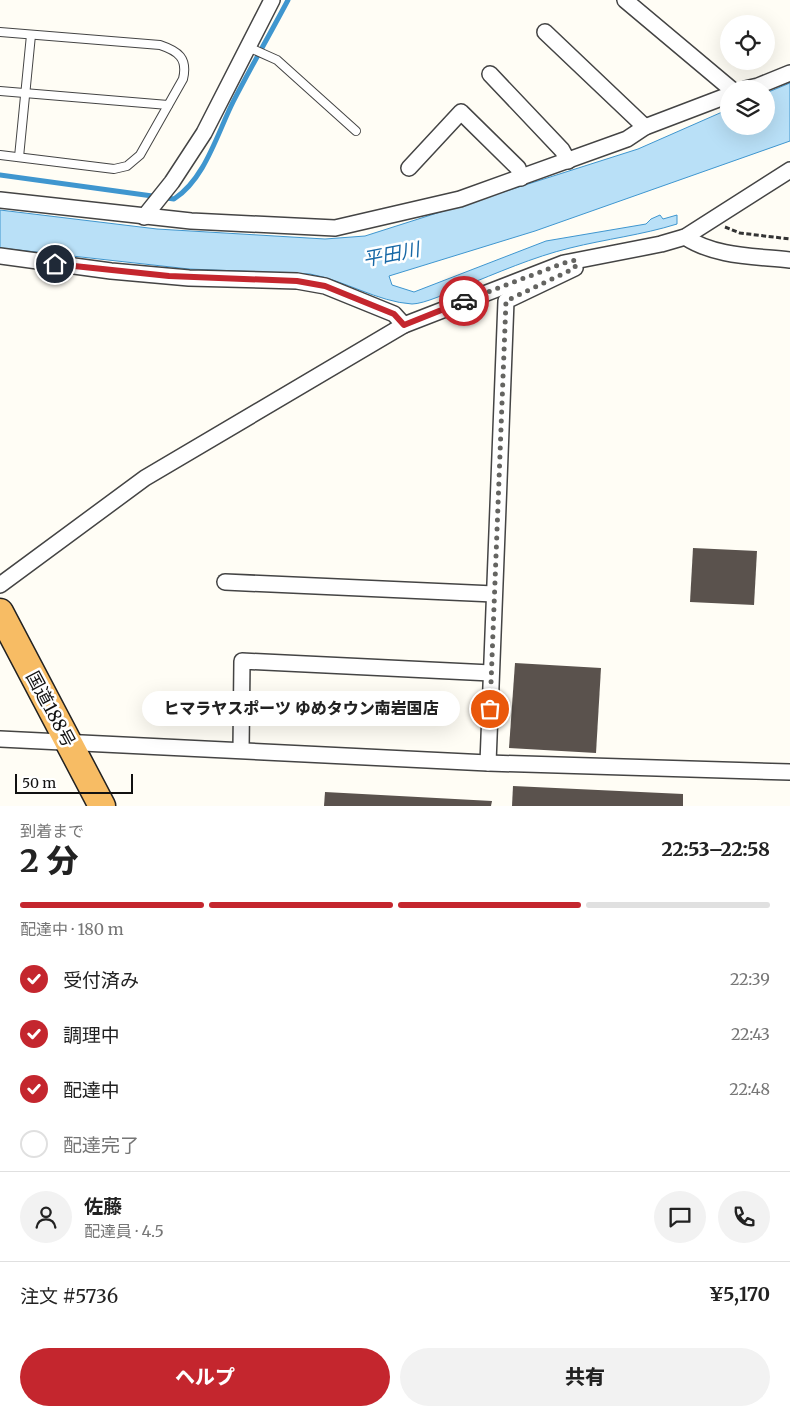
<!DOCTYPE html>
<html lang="ja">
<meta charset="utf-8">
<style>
body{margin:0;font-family:Merriweather,"Noto Sans JP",serif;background:#f2f2f2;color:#222;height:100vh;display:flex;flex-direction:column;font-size:19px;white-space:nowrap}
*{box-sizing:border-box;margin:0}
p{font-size:16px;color:#767676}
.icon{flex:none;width:28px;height:28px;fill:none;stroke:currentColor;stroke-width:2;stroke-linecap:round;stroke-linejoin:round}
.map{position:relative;height:806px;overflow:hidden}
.side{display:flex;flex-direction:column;background:#fff;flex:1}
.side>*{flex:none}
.fabs{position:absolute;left:720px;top:15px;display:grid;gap:10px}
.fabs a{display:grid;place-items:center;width:55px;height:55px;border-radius:50%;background:#fff;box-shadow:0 5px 20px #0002;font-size:25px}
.scale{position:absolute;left:15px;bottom:12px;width:118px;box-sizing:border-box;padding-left:5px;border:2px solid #111;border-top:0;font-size:14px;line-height:18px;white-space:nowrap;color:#111;-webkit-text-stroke:4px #fff;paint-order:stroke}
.pin{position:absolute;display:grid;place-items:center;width:42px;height:42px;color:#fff;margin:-21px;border:2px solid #fff;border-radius:50%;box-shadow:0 1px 5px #0007}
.courier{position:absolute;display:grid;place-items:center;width:50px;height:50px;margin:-25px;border:4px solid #c4262e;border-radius:50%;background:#fff;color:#222;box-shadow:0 1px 6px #0007}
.bubble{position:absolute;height:35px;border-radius:18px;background:#fff;box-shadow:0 5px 20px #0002;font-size:16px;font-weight:800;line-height:35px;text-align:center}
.head em{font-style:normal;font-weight:800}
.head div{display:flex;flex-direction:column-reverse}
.head{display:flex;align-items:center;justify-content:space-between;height:85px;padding:0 20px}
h1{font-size:32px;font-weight:800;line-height:38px}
.bar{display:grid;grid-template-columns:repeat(4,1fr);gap:8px 5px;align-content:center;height:60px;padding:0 20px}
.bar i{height:6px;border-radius:4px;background:#e0e0e0}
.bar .selected{background:#c4262e}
.bar p{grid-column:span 4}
.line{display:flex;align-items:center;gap:12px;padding:0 20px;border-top:1px solid #e0e0e0}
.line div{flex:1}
.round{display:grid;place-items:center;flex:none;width:52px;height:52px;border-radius:26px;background:#f2f2f2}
ol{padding:0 20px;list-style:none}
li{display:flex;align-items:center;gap:15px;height:55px}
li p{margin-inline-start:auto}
li .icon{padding:5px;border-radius:50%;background:#c4262e;color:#fff;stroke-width:4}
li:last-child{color:#767676}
li i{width:28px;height:28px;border:2px solid #e0e0e0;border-radius:50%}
.button{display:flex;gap:10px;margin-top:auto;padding:10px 20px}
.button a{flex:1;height:58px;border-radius:30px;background:#c4262e;color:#fff;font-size:20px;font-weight:800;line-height:58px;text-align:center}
.button a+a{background:#f2f2f2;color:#222}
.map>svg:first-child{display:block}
.water{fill:#b9e0f7;stroke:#3f96cf}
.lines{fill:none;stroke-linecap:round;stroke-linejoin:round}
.stream{stroke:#3f96cf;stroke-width:5}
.building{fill:#5a524d}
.service-casing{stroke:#444;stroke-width:10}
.minor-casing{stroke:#444;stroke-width:18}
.trunk-casing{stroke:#222;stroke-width:29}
.path{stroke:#333;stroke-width:3;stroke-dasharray:5 2.5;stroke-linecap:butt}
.service{stroke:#fff;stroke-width:8}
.minor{stroke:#fff;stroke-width:15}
.trunk{stroke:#f7bc64;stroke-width:26}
.done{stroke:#646461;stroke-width:5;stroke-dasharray:0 9}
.route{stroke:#c4262e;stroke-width:6}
.labels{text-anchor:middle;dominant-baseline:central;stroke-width:5;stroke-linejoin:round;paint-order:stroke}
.street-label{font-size:18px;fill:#111;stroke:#fff}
.water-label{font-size:19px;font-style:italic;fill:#1768a6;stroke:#fff}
</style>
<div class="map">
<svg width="790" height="806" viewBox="0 0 790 806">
<rect width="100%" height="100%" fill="#fffdf5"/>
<!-- water -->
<path class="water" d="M790,83v58l-255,90 -146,45 3,9 22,7 132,-51 100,-17 5,-5 9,-4 3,4 14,-4v9c-35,11 -71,15 -107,24 -37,9 -73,25 -108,39 -12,5 -38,17 -50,17 -34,-2 -68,-24 -102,-30l-121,-5 -189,-21v-38l157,19 168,10 40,-3 273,-87 91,-40v17h37v-33z"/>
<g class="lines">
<!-- stream -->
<path class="stream" d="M0,175l174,24c31,-20 43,-65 59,-97 18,-35 37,-68 55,-102"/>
</g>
<!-- building -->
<g class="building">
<polygon points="693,548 757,551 754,605 690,602"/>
<polygon points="515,663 601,668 596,753 509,748"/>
<polygon points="513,786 683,794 683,806 512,806"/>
<polygon points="325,792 492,801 491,806 324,806"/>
</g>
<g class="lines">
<defs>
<g id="service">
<path d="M0,32l160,13c18,6 28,13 23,34l-43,76 -13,11 -13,3 -114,-14"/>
<polyline points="248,47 277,60 356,131"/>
<polyline points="0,91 168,105"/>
<polyline points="19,157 31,35"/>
</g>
<g id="minor">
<polyline points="625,0 731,89"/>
<polyline points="545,32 645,127"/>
<polyline points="490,74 562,150 568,161"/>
<polyline points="745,89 758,86 790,73"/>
<polyline points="409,168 461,112 518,168 521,178"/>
<polyline points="0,200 191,221 335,228 460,199 627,139 645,127 729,95"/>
<polyline points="144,217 172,182 204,133 272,0"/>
<path d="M685,237c30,20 70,19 105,23"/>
<polyline points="0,256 111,271 189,278 297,281 325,286 394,314 404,325"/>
<polyline points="225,582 494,594"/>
<polyline points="0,585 145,478 404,325 564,263 661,244 685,237 790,170"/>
<polyline points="0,739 488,763 790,772"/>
<polyline points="241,750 242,661 491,673"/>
<polyline points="488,763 506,301 575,268"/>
</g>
<polyline id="trunk" points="0,612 102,806"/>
</defs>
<!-- service casing -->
<use href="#service" class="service-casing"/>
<!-- minor casing -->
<use href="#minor" class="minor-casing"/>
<!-- trunk casing -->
<use href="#trunk" class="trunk-casing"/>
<!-- path -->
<polyline class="path" points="725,227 740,233 790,239"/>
<!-- service -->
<use href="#service" class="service"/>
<!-- minor -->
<use href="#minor" class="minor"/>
<!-- trunk -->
<use href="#trunk" class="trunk"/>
</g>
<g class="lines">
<!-- done -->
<polyline class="done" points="464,301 564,263 576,260 575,268 506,301 490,709"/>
<!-- route -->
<polyline class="route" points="55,264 169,276 297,281 325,286 394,314 404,325 464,301"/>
</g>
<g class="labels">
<!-- street labels -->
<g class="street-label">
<text transform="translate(51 709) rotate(62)">国道188号</text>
</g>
<!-- water labels -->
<g class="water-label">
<text transform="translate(391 254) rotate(-11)">平田川</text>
</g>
</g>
</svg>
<div class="fabs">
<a><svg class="icon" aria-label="locate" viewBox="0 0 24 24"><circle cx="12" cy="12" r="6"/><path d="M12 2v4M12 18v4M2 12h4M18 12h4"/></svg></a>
<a><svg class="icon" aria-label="layers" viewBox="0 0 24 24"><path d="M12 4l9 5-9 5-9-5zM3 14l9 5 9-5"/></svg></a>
</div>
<div class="scale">50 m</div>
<div class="pin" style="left:490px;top:709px;background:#ea580c"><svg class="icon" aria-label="bag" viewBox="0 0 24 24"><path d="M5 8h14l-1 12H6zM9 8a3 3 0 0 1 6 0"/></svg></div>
<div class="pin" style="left:55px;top:264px;background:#1f2937"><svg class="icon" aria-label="home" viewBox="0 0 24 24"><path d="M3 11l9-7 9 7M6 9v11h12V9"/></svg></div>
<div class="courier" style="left:464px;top:301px"><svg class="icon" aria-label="car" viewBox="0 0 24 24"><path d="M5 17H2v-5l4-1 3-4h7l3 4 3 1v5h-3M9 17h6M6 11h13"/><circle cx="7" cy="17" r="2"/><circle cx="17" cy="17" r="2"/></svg></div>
<div class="bubble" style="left:142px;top:691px;width:318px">ヒマラヤスポーツ ゆめタウン南岩国店</div>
</div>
<section class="side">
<div class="head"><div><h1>2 分</h1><p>到着まで</p></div><em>22:53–22:58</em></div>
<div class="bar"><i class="selected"></i><i class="selected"></i><i class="selected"></i><i></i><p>配達中 · 180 m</p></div>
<ol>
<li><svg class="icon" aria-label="check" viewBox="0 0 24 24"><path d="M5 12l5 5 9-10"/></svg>受付済み<p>22:39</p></li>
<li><svg class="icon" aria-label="check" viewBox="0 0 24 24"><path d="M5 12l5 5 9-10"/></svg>調理中<p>22:43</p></li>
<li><svg class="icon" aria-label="check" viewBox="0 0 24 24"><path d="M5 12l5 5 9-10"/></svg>配達中<p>22:48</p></li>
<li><i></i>配達完了</li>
</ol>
<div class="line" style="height:90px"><a class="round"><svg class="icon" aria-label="person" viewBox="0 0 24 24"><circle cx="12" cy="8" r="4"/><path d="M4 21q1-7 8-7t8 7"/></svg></a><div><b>佐藤</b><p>配達員 · 4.5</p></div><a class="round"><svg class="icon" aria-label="chat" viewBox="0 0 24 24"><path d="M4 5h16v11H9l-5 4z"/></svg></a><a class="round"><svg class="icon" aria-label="phone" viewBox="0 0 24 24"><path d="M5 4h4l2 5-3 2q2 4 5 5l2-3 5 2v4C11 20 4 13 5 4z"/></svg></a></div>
<div class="line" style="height:65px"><div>注文 #5736</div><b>¥5,170</b></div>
<div class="button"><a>ヘルプ</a><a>共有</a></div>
</section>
